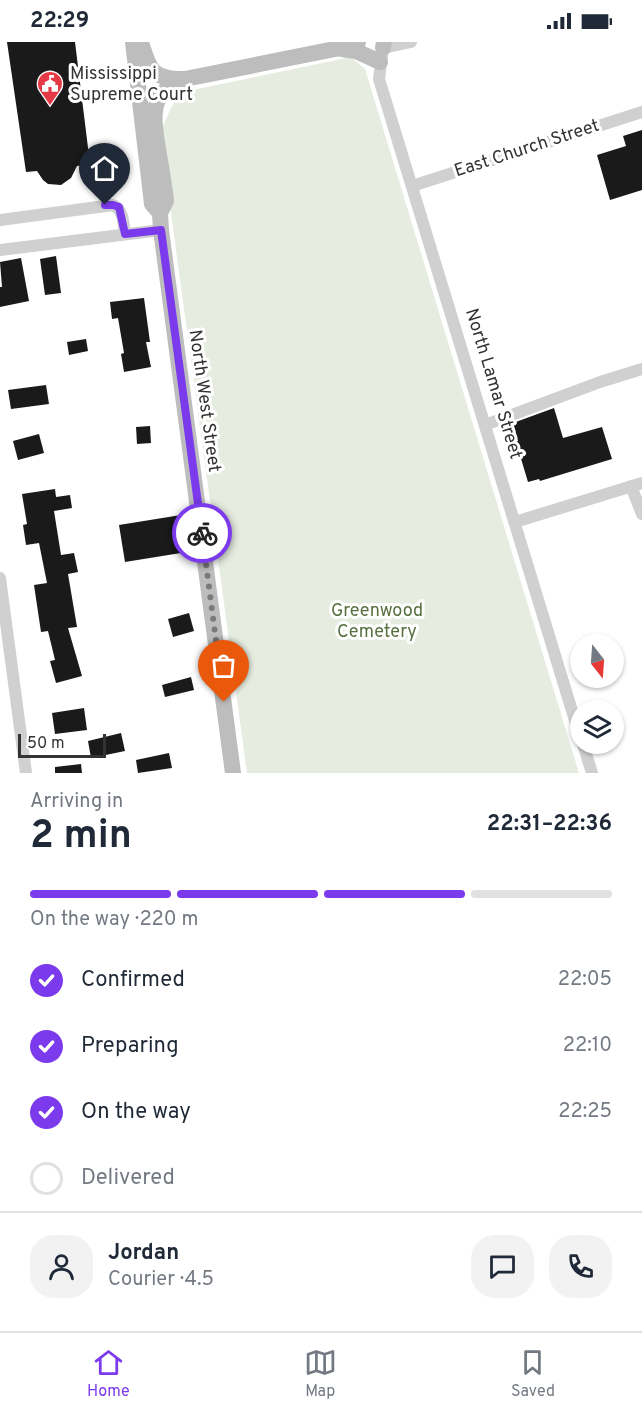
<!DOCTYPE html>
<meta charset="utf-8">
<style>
body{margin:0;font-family:Overpass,sans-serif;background:#f2f2f3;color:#1f2937;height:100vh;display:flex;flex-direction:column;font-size:22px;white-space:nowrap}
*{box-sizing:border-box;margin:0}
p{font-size:20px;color:#747a83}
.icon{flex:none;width:33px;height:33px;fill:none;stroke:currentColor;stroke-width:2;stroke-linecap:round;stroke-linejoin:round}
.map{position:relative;height:731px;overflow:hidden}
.side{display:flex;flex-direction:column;background:#fff;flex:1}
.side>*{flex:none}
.needle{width:39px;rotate:163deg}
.controls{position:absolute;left:570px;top:592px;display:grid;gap:12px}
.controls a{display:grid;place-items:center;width:54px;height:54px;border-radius:50%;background:#fff;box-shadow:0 2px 4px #0004;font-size:30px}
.scale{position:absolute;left:18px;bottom:15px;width:88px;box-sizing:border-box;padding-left:6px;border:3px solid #333;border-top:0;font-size:16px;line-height:21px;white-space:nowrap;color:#333;-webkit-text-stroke:4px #fff;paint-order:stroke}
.pin{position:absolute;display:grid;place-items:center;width:51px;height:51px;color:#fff;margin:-62px -26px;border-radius:50% 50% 50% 0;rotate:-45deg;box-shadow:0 0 6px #0007}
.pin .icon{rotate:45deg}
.courier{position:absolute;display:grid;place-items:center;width:60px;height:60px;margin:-30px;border:4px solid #7c3aed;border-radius:50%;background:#fff;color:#222;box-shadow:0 2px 8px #0007}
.overview em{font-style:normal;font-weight:700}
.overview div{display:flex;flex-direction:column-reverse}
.overview{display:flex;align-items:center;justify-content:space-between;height:102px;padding:0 30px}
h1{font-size:39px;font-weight:700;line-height:45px}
.bar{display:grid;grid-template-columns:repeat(4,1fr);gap:9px 6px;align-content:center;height:72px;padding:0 30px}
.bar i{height:8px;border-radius:4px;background:#e0e1e3}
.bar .selected{background:#7c3aed}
.bar p{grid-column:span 4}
.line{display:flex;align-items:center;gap:15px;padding:0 30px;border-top:2px solid #e0e1e3}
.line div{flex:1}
.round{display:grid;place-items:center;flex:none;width:63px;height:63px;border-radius:24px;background:#f2f2f3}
ol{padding:0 30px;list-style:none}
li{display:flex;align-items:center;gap:18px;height:66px}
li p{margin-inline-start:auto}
li .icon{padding:6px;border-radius:50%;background:#7c3aed;color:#fff;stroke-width:4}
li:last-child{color:#747a83}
li i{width:33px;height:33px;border:3px solid #e0e1e3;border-radius:50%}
.status{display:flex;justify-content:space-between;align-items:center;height:42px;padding:0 30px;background:#fff;direction:ltr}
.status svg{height:16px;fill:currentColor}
.tabs{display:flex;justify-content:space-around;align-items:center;height:84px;border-top:2px solid #e0e1e3;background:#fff;font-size:16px;color:#747a83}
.tabs a{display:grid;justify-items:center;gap:3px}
.tabs .selected{color:#7c3aed}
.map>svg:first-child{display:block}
.green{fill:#e6ecdf}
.building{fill:#1a1a1a}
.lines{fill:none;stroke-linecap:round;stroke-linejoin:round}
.street{stroke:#d0d0d0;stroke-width:12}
.secondary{stroke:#bdbdbd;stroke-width:16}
.done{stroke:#7a7a7a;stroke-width:6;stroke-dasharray:0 10.8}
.route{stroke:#7c3aed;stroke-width:8}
.labels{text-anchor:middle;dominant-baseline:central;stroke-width:6;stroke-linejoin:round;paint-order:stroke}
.poi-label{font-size:18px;fill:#333;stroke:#fff;text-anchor:start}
.street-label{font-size:18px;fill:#333;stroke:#fff}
.park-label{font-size:18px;fill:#56703f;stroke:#fff}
</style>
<div class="status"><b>22:29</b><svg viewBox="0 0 49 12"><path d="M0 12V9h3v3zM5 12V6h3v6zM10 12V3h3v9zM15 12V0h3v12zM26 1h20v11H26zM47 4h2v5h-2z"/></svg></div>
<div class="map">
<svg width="642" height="731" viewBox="0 0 642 731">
<rect width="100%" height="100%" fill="#fff"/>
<!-- green -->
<polygon class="green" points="351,15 365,27 579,731 247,731 160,90 178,51"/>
<!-- building -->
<g class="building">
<polygon points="7,0 75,0 90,122 77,124 71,136 61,143 48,142 43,138 37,129 26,130"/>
<polygon points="642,88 642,148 610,158 597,113 626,104 623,94"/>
<polygon points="56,214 61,251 45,253 40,217"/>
<polygon points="21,216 29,259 0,265 0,245 2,245 0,220"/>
<polygon points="144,256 150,300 146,300 151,325 124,330 121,312 124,311 118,276 112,277 110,260"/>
<polygon points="86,297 88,309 69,313 67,300"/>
<polygon points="46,343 49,362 11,367 8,348"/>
<polygon points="554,366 563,396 602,385 612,417 540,439 539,437 528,440 516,400 518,399 513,381"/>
<polygon points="150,384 151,401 137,402 136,385"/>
<polygon points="39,392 44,411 18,418 13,399"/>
<polygon points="55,447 56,455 70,453 72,466 54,469 61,513 74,511 78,530 68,532 77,585 68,586 82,634 56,641 50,619 55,618 48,589 41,590 34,543 47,541 39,501 26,503 23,483 27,482 22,452"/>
<polygon points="181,473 187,510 125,520 119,483"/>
<polygon points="189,571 194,589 173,595 168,577"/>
<polygon points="191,635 194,648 165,655 162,643"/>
<polygon points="84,666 87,688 55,692 52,671"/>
<polygon points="121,691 125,709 91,716 88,699"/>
<polygon points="169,711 172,726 138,731 136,718"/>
<polygon points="81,722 82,731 55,731 55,725"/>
</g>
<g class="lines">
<!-- street -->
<g class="street">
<polyline points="411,0 383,6 379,37 580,695"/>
<polyline points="412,144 642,70"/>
<path d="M0,178l113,-15c11,5 10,18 12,29"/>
<polyline points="0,208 161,188"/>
<polyline points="485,383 600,340 642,327"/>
<polyline points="631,444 642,472"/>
<polyline points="515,480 642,441"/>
<polyline points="0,536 26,731"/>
<polyline points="583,702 592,731"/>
</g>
<!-- secondary -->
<g class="secondary">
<polyline points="133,0 151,153 152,162 160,171"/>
<path d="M141,0c8,27 11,38 43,37"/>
<polyline points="383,6 384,0"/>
<polyline points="342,7 356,9 380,20"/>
<path d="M233,731l-72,-543 -1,-17 6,-12c-2,-18 -5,-35 -8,-52 -5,-33 -10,-57 27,-70l150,-30 23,-7"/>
</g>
</g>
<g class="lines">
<!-- done -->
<polyline class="done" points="202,491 224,660"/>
<!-- route -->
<polyline class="route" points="105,163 113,163 119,165 125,192 161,188 202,491"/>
</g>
<!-- icons -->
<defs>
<symbol id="civic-pin" viewBox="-11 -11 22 30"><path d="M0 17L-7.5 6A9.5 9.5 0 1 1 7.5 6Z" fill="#e63946" stroke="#fff"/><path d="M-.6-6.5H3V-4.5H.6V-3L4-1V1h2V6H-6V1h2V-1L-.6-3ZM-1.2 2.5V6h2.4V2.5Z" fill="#fff"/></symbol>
</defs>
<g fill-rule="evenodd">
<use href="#civic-pin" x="35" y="27" width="30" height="40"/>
</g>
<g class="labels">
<!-- poi labels -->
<g class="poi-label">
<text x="70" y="32">Mississippi<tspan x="70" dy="21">Supreme Court</tspan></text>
</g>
<!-- street labels -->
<g class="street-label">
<text transform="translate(527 107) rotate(-18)">East Church Street</text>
<text transform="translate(493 342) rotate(73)">North Lamar Street</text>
<text transform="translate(204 359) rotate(82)">North West Street</text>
</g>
<!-- park labels -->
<g class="park-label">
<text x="377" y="569">Greenwood<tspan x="377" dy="21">Cemetery</tspan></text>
</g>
</g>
</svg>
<div class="controls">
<a><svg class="needle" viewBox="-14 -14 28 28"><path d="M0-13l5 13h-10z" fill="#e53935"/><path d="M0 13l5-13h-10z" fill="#747a83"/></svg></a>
<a><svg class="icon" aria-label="layers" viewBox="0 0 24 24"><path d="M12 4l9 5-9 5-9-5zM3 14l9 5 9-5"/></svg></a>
</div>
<div class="scale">50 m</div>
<div class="pin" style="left:224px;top:660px;background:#ea580c"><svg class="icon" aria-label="bag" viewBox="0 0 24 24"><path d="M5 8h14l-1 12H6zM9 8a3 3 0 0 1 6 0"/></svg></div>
<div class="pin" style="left:105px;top:163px;background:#1f2937"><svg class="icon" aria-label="home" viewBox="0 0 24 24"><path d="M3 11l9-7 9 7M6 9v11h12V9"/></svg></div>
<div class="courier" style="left:202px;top:491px"><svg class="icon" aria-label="bike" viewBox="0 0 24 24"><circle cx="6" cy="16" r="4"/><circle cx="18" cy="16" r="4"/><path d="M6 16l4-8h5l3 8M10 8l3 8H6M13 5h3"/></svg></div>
</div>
<section class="side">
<div class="overview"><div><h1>2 min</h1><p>Arriving in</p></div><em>22:31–22:36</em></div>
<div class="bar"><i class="selected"></i><i class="selected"></i><i class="selected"></i><i></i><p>On the way · 220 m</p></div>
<ol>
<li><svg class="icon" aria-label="check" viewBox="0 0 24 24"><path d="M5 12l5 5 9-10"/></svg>Confirmed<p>22:05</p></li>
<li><svg class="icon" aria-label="check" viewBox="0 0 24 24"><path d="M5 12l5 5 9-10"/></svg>Preparing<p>22:10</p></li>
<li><svg class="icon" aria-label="check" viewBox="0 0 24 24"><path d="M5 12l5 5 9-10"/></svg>On the way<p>22:25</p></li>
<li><i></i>Delivered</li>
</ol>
<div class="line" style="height:108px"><a class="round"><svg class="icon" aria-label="person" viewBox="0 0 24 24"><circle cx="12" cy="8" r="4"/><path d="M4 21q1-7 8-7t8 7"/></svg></a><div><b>Jordan</b><p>Courier · 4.5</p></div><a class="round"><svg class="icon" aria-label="chat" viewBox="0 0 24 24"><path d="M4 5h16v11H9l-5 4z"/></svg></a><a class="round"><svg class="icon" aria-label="phone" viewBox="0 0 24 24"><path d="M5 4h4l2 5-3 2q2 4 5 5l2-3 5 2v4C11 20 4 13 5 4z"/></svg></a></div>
</section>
<nav class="tabs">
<a class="selected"><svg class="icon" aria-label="home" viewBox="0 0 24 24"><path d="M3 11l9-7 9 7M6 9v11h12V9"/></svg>Home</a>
<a><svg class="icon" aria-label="map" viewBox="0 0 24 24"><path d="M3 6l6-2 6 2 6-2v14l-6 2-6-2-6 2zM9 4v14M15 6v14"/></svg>Map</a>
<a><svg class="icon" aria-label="saved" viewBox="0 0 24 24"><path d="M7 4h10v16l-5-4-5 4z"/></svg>Saved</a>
</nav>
